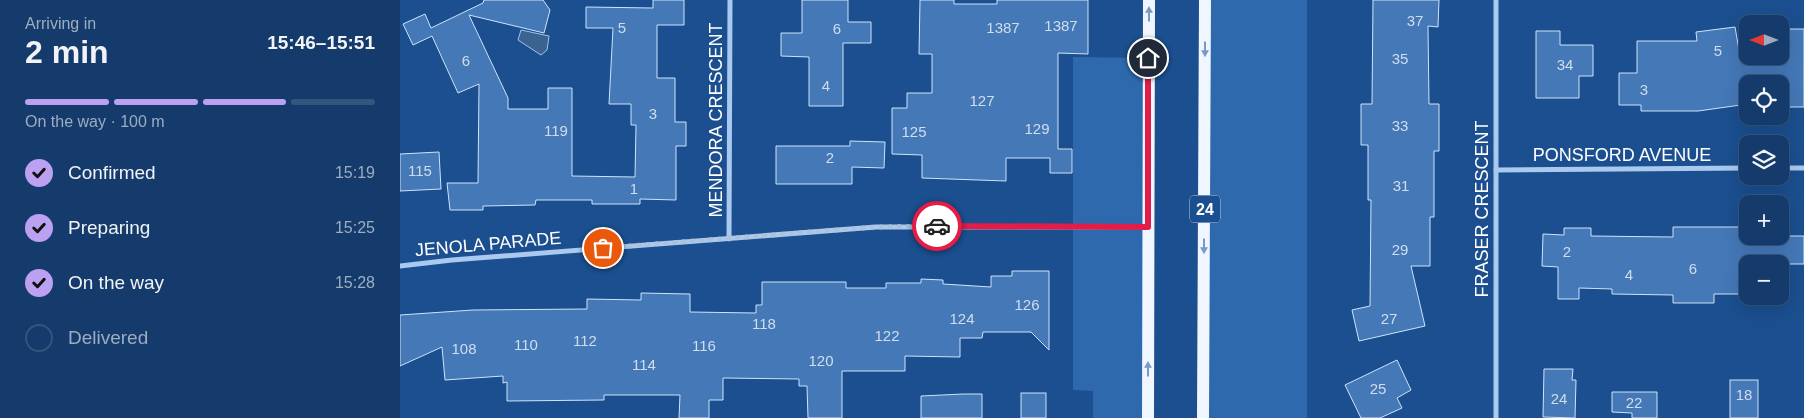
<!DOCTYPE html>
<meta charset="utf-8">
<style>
body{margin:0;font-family:Arial,sans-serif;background:#214673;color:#f1f3f6;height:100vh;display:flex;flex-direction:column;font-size:19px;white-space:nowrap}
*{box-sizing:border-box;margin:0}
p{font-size:16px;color:#9dadc1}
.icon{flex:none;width:28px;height:28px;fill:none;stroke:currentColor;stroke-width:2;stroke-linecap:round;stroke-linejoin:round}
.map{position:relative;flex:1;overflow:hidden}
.drawer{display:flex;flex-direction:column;background:#143b6b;width:400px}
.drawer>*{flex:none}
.needle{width:32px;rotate:270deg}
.controls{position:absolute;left:1339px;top:15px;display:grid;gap:10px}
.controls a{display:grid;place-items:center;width:50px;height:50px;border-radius:10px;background:#143b6b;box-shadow:0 5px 20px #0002,0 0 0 1px #33557e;font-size:25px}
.pin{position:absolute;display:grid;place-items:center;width:42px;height:42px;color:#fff;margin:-21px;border:2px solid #fff;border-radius:50%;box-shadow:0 1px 5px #0007}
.courier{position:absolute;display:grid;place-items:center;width:50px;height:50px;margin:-25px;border:4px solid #e11d48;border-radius:50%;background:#fff;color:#222;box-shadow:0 1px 6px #0007}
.headline em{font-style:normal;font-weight:700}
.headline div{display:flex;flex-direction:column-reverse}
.headline{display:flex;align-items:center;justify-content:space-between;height:85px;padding:0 25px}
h1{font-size:32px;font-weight:700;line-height:38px}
.bar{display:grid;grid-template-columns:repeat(4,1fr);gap:8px 5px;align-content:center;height:60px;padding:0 25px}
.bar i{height:6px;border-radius:4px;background:#33557e}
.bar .on{background:#bca0f2}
.bar p{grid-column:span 4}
ol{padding:0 25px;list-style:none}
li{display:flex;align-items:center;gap:15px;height:55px}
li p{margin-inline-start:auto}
li .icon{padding:5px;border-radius:50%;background:#bca0f2;color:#111;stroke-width:4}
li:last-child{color:#9dadc1}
li i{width:28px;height:28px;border:2px solid #33557e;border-radius:50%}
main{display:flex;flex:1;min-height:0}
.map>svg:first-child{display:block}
.green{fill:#2e69ad}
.water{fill:#3c6290;stroke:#9cc4f0}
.building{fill:#4478b7;stroke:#cfe3fa}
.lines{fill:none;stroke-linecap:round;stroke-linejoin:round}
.minor{stroke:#a9c9ee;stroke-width:5}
.primary{stroke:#f0f6ff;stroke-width:12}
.oneway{fill:#7b9ac1}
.done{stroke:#afc1d8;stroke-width:5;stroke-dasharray:0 9}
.route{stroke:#e11d48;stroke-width:6}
.labels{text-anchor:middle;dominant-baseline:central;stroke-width:4;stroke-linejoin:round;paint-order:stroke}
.number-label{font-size:15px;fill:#d0dded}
.shield{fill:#1b4f8f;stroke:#bbcadd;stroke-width:1}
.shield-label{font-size:16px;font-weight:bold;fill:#fff}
.street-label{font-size:18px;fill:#fff;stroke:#1b4f8f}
</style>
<main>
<section class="drawer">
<div class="headline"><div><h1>2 min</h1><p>Arriving in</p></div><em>15:46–15:51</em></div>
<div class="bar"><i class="on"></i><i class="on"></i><i class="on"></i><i></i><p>On the way · 100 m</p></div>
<ol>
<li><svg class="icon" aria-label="check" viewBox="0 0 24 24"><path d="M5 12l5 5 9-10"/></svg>Confirmed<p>15:19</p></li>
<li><svg class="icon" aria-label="check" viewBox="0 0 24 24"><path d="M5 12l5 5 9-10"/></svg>Preparing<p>15:25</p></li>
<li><svg class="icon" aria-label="check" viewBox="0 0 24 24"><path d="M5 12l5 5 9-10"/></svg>On the way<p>15:28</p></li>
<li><i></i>Delivered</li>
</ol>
</section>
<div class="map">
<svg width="1404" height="418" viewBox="0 0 1404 418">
<rect width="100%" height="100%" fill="#1b4f8f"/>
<!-- green -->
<g class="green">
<polygon points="805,0 907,0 907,418 803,418"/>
<polygon points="673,57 749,58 748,418 693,418 693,391 673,390"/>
</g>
<!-- water -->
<polygon class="water" points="121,30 149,36 147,50 141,55 118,40"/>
<!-- building -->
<g class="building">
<polygon points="84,0 143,0 150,10 144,33 69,15 108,98 108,109 148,109 148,88 172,88 172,176 235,177 236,125 231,125 231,104 209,104 213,28 186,28 186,7 253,8 253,0 284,0 284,25 257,25 257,78 275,78 275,122 286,122 286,146 276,146 276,200 240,199 240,204 192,204 192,200 136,200 135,205 83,206 83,210 50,210 47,183 78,183 79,84 58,93 32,36 13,45 3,24 25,14 31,28 83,3"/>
<polygon points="402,0 448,0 448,22 471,22 471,43 443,43 443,106 409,106 409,57 381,56 381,33 402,33"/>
<polygon points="520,0 554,0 554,4 597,4 597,0 688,0 688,54 658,53 658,149 672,149 672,173 650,173 650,158 606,158 606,181 522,178 522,155 492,154 492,108 507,108 507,93 532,93 532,54 519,54"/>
<polygon points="973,0 1039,0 1038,27 1028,26 1029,104 1039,104 1039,151 1034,151 1034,217 1030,217 1030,266 1011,266 1025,326 959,341 952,310 970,306 971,200 968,200 968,145 961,145 961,104 972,104"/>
<polygon points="1335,27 1340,56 1380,56 1380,29 1404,29 1404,107 1380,107 1380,84 1348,84 1348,104 1298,111 1241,111 1241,105 1219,105 1219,73 1237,73 1237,41 1297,41 1296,32"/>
<polygon points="1136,31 1160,31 1160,45 1193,45 1193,76 1179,76 1179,98 1136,98"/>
<polygon points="450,141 485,142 484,168 452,167 452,184 376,184 376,146 450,146"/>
<polygon points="39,152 41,189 0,191 0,154"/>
<polygon points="1273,227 1348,227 1348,236 1404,236 1404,264 1348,264 1348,294 1314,294 1314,303 1273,303 1273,295 1212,294 1212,289 1179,288 1179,299 1158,299 1158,267 1142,266 1143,234 1164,235 1164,228 1191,228 1191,236 1273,237"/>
<polygon points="612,271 649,271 649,350 631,332 583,332 582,338 560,338 560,357 505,356 505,371 442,371 442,418 408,418 407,386 399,386 399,379 323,378 323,400 309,400 309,418 279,418 280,395 204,395 204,400 107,401 107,382 103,383 103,376 45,380 42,347 0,366 0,315 73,310 187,309 187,299 241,300 241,293 290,294 290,312 356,313 356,305 362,305 362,282 446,282 446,288 486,288 486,283 521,283 521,279 543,280 543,284 591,287 591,276 612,276"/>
<polygon points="997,360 1011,390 997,398 1002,408 980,418 961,418 945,385"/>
<polygon points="1144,369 1173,369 1172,380 1176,380 1175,418 1143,417"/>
<rect x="1330" y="380" width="28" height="38"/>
<polygon points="1212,392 1257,392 1257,418 1232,418 1232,413 1212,412"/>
<rect x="621" y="393" width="25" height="25"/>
<polygon points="563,394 582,394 582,418 521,418 521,396"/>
</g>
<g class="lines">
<!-- minor -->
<g class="minor">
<polyline points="1096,0 1096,418"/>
<polyline points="1380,168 1404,168"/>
<polyline points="1096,170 1348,168"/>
<polyline points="329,239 330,0"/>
<polyline points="0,266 52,260 476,227 748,227"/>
</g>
<!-- primary -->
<g class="primary">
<polyline points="748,418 749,0"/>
<polyline points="803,418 805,0"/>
</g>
</g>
<!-- one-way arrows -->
<defs><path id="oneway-solid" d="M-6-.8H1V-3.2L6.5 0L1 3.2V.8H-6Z" transform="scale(1.25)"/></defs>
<g class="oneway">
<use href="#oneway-solid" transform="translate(749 14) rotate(-90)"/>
<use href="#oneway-solid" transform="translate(805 49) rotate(90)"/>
<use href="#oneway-solid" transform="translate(804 246) rotate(90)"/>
<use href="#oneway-solid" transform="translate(748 369) rotate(-90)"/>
</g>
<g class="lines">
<!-- done -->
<polyline class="done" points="203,248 476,227 537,226"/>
<!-- route -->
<polyline class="route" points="537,226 748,227 748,58"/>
</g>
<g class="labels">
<!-- number labels -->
<g class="number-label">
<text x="1015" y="20">37</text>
<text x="661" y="25">1387</text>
<text x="222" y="27">5</text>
<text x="603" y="27">1387</text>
<text x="437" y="28">6</text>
<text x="1318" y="50">5</text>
<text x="1000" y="58">35</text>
<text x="66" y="60">6</text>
<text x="1165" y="64">34</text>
<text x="426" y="85">4</text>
<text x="1244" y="89">3</text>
<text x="582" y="100">127</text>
<text x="253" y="113">3</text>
<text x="1000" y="125">33</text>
<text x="637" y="128">129</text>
<text x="156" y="130">119</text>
<text x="514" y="131">125</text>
<text x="430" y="157">2</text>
<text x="20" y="170">115</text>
<text x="1001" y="185">31</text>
<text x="234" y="188">1</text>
<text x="1000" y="249">29</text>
<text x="1167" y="251">2</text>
<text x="1293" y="268">6</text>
<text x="1229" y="274">4</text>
<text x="627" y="304">126</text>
<text x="562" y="318">124</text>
<text x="989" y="318">27</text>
<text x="364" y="323">118</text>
<text x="487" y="335">122</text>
<text x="185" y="340">112</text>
<text x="126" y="344">110</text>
<text x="304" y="345">116</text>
<text x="64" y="348">108</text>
<text x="421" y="360">120</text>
<text x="244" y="364">114</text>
<text x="978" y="388">25</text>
<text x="1344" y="394">18</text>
<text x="1159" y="398">24</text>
<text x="1234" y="402">22</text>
</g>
<!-- shield labels -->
<rect class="shield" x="790" y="195.5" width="30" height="27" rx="4"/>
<g class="shield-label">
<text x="805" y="209">24</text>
</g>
<!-- street labels -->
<g class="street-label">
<text transform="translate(316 120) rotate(-90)">MENDORA CRESCENT</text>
<text x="1222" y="155">PONSFORD AVENUE</text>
<text transform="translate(1082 209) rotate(-90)">FRASER CRESCENT</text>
<text transform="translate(88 244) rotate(-5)">JENOLA PARADE</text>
</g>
</g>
</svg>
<div class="controls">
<a><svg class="needle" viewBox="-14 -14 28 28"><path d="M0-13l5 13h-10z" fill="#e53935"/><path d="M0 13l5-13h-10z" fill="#9dadc1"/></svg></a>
<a><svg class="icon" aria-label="locate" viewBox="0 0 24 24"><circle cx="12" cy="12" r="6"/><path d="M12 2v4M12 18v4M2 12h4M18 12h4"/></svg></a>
<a><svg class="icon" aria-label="layers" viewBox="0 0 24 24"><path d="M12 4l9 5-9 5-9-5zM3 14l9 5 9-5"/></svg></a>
<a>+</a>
<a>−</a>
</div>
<div class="pin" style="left:203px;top:248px;background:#ea580c"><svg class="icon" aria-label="bag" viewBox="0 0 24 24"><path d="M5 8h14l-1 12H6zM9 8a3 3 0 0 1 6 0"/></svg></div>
<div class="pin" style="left:748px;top:58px;background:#1f2937"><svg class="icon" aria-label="home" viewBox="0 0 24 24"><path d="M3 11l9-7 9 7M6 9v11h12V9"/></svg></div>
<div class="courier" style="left:537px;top:226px"><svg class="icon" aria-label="car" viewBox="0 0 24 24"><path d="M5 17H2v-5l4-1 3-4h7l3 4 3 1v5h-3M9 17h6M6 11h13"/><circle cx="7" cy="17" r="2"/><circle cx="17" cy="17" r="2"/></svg></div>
</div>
</main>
